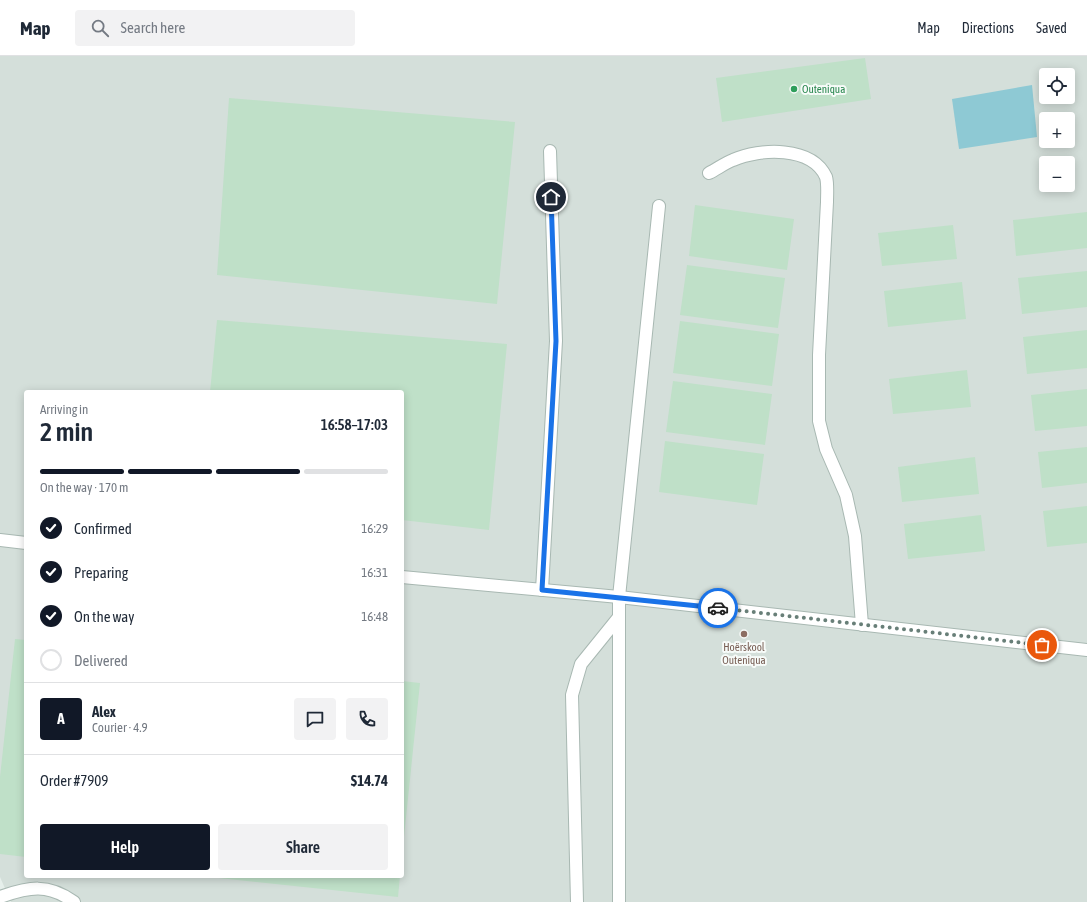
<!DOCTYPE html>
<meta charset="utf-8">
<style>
body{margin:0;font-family:"Asap Condensed",sans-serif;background:#f2f2f3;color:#1f2937;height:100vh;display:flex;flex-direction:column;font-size:15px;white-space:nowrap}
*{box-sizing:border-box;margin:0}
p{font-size:13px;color:#747a83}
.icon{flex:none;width:22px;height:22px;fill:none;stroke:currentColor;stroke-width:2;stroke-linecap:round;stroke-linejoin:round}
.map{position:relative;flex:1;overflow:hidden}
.details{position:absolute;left:24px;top:334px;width:380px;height:488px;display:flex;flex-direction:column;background:#fff;border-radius:4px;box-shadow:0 2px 10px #0003}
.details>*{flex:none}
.controls{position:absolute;left:1039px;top:12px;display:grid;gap:8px}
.controls a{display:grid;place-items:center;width:36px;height:36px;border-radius:4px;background:#fff;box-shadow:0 2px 10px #0003;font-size:20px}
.pin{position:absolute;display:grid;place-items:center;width:34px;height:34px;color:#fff;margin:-17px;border:2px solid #fff;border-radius:50%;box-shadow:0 1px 4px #0007}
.courier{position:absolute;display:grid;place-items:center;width:40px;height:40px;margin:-20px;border:3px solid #1a73e8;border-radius:50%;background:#fff;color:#222;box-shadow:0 1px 5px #0007}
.summary em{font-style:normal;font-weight:600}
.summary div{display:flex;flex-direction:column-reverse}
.summary{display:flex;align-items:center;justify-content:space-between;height:68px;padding:0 16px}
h1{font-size:26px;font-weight:600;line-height:30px}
.bar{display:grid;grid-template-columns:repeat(4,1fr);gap:6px 4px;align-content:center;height:48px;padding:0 16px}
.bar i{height:5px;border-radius:3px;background:#e0e1e3}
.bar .active{background:#111827}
.bar p{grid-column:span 4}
.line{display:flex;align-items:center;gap:10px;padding:0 16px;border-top:1px solid #e0e1e3}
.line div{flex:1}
.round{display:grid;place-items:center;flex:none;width:42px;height:42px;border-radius:4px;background:#f2f2f3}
ol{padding:0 16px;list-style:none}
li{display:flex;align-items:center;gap:12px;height:44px}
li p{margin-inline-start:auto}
li .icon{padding:4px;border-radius:50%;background:#111827;color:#fff;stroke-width:4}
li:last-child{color:#747a83}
li i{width:22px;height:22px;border:2px solid #e0e1e3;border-radius:50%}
.action{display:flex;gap:8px;margin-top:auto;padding:8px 16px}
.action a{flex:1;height:46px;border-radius:4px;background:#111827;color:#fff;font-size:16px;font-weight:600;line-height:46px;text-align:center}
.action a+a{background:#f2f2f3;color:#1f2937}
header{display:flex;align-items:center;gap:24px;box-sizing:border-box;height:56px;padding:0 20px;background:#fff;border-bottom:1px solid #e0e1e3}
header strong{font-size:19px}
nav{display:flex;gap:22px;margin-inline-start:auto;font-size:14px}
.search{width:280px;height:36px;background:#f2f2f3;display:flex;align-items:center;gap:10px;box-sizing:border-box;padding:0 14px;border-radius:4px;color:#747a83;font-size:15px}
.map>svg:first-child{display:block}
.built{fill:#d4dfda;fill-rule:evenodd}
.green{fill:#bfe0c8}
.water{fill:#8ec9d4}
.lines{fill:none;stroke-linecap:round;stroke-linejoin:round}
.minor-casing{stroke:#a8b8b2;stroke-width:14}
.minor{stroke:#fff;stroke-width:12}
.done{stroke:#687f78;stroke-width:4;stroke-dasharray:0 7.2}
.route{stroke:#1a73e8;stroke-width:5}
.leisure-dot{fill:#2e9e5b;stroke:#f7fbf9;stroke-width:1.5}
.education-dot{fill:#8d6e63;stroke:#f7fbf9;stroke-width:1.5}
.labels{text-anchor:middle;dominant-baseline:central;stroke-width:4;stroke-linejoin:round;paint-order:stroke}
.leisure-label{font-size:11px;fill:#27864d;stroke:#f7fbf9;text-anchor:start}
.education-label{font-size:11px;fill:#785e54;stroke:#f7fbf9}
</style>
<header>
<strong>Map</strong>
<div class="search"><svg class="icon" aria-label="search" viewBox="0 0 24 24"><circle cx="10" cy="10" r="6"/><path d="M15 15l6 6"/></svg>Search here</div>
<nav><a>Map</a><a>Directions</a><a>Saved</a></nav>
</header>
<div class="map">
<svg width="1087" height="846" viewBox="0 0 1087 846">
<rect width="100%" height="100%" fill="#e6efeb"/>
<!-- built -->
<path class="built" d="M0,0h1087v846h-1076l-11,-25zM1046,19h22v22h-22zM1046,63h22v22h-22zM1046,107h22v22h-22zM26,336h376v484h-376z"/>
<!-- green -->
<g class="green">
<polygon points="865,2 871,43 722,66 716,22"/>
<polygon points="229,42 515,66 497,248 217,219"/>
<polygon points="695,149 794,163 787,214 689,200"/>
<polygon points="1087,156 1087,192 1016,200 1013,164"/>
<polygon points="953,169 957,203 882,210 878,177"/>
<polygon points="687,209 785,222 778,272 680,259"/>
<polygon points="1087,215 1087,251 1022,258 1018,222"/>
<polygon points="962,226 966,263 888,271 884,235"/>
<polygon points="217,264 507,288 489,474 402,464 402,336 210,336"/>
<polygon points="680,265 779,278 772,330 673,317"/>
<polygon points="1087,274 1087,312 1027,318 1023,281"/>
<polygon points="967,314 971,351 893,358 889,323"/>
<polygon points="673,325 772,338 765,389 666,376"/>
<polygon points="1087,333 1087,370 1035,375 1031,339"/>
<polygon points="665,385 764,398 757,449 659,436"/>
<polygon points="1087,391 1087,427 1042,432 1038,396"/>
<polygon points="975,401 979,438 902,446 898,411"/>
<polygon points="1087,450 1087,487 1047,491 1043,455"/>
<polygon points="981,459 985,495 908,503 904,468"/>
<polygon points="15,583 26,584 26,801 0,798 0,721"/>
<polygon points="402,625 420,627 402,800"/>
<polygon points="200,820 400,820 398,841"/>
</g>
<!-- water -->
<polygon class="water" points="1032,29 1037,81 959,93 952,43"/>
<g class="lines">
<defs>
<g id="minor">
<path d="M709,117c8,-4 16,-10 24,-13 27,-12 79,-14 93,17 2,7 1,18 1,25l-8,153v66l7,28 20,46 9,41 7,89"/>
<polyline points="0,484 26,487"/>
<polyline points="402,521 619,541 1087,594"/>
<polyline points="542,534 556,285 550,95"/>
<path d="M0,841c29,-10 48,-14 74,5"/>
<polyline points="577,846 572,639 581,608 619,561"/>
<polyline points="619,846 619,541 659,150"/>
</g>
</defs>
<!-- minor casing -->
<use href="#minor" class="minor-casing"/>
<!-- minor -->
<use href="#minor" class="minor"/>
</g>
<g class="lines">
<!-- done -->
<polyline class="done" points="718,552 1042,589"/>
<!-- route -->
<polyline class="route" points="551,141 556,285 542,534 718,552"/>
</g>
<!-- markers -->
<circle class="leisure-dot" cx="794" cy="33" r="4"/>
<circle class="education-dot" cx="744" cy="578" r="4"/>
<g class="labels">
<!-- leisure labels -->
<g class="leisure-label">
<text x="802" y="33">Outeniqua</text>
</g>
<!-- education labels -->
<g class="education-label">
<text x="744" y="591">Hoërskool<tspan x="744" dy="13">Outeniqua</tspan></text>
</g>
</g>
</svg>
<div class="controls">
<a><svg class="icon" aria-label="locate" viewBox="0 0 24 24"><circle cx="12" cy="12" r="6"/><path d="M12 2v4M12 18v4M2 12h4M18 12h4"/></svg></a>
<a>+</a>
<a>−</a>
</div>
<div class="pin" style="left:1042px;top:589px;background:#ea580c"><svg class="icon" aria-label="bag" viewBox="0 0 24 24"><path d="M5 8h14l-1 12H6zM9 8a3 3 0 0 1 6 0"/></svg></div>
<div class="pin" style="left:551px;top:141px;background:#1f2937"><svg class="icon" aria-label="home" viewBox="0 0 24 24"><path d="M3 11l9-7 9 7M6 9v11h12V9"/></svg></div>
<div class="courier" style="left:718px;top:552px"><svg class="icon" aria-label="car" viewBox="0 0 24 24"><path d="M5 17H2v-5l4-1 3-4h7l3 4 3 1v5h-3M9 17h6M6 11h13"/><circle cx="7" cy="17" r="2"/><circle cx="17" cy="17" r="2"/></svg></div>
<section class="details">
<div class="summary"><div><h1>2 min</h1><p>Arriving in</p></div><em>16:58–17:03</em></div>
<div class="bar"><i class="active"></i><i class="active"></i><i class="active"></i><i></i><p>On the way · 170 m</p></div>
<ol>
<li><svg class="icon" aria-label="check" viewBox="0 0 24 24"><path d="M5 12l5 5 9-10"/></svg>Confirmed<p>16:29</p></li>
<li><svg class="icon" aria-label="check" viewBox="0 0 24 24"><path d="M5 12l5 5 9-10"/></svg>Preparing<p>16:31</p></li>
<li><svg class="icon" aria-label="check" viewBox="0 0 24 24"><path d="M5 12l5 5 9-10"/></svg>On the way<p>16:48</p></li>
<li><i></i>Delivered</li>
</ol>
<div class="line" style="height:72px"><b class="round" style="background:#111827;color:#fff">A</b><div><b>Alex</b><p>Courier · 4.9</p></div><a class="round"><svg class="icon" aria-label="chat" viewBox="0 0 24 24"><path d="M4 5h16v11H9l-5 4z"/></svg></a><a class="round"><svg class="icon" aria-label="phone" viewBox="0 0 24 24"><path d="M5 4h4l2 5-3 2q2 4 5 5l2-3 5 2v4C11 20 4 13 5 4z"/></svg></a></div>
<div class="line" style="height:52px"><div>Order #7909</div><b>$14.74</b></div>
<div class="action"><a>Help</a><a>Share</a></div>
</section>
</div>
